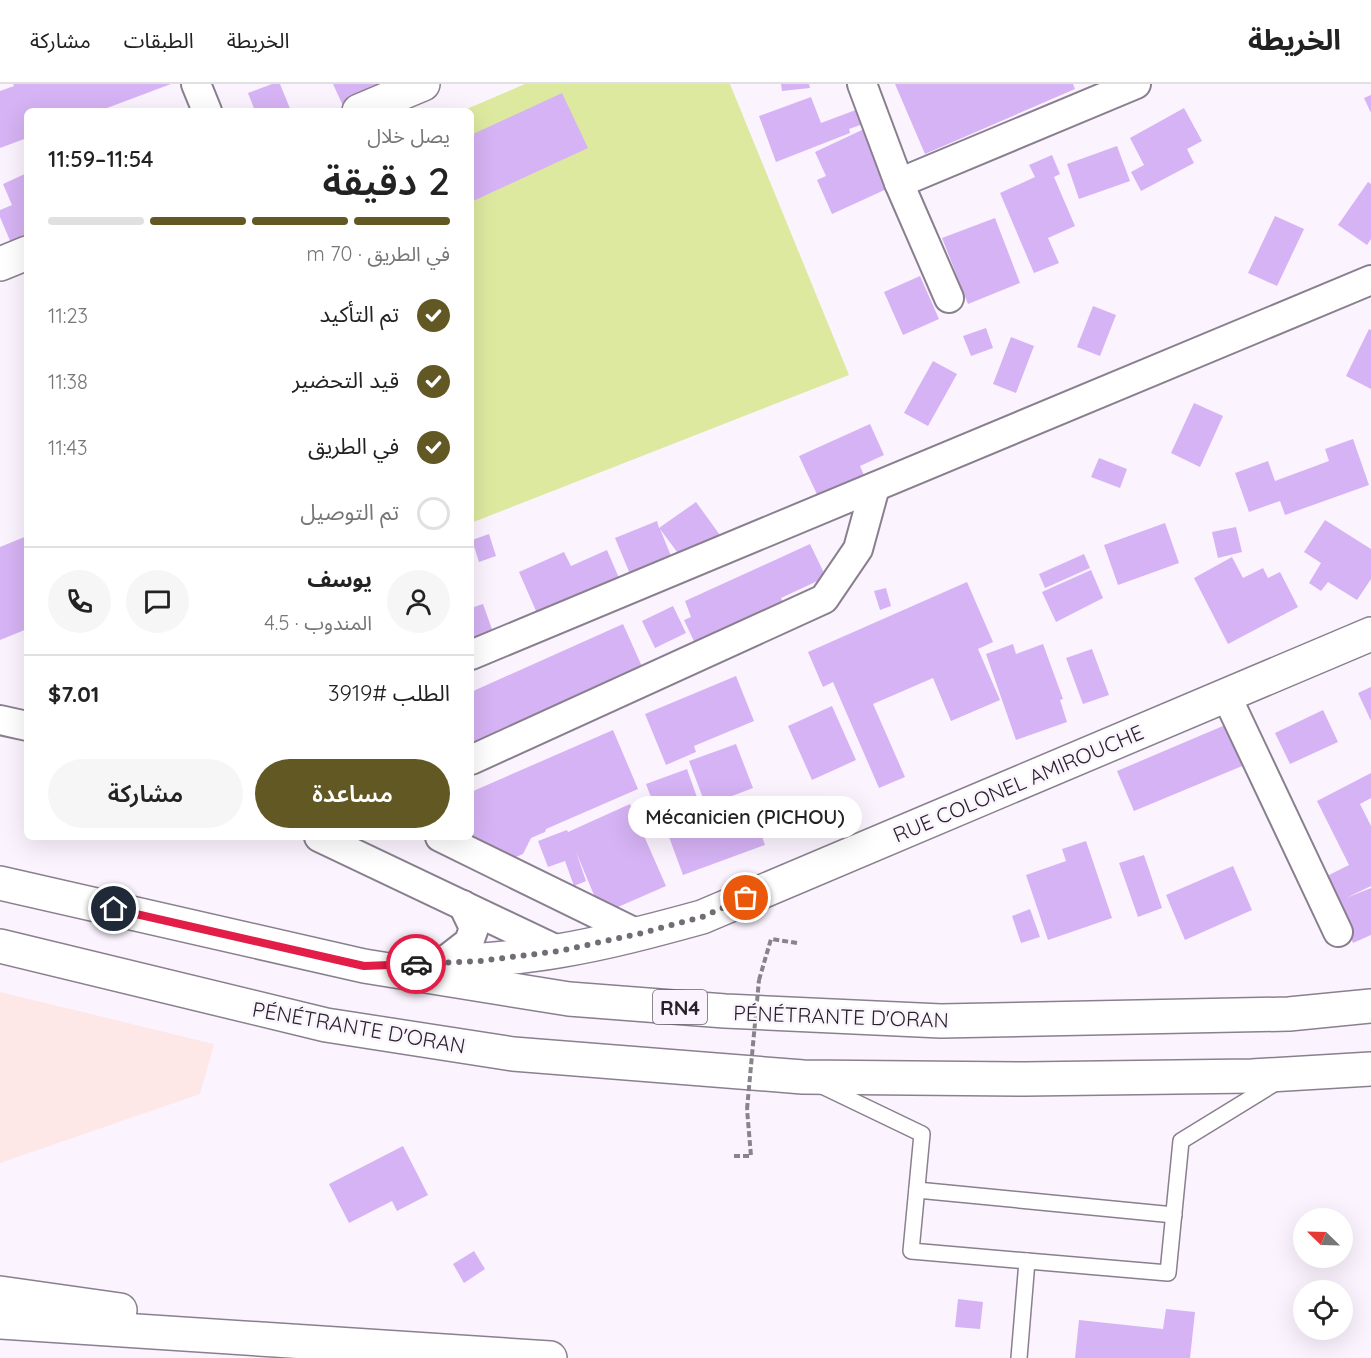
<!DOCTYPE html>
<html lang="ar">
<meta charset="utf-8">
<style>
body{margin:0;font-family:Quicksand,"Noto Sans Arabic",sans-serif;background:#f6f6f6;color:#222;direction:rtl;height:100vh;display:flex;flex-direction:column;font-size:22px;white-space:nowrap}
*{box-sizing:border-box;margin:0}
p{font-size:20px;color:#767676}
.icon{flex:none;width:33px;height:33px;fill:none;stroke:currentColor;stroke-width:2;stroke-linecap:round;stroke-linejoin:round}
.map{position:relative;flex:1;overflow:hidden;direction:ltr}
.side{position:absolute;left:24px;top:24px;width:450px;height:732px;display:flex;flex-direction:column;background:#fff;border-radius:9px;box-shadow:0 6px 24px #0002;direction:rtl}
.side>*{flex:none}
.needle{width:39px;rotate:293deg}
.controls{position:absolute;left:1293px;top:1124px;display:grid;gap:12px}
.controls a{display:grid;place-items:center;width:60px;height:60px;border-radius:50%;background:#fff;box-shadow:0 6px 24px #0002;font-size:30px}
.pin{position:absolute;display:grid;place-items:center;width:51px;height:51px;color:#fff;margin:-26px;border:3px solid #fff;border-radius:50%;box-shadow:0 2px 6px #0007}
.courier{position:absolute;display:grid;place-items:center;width:60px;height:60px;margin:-30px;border:4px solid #e11d48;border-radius:50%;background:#fff;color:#222;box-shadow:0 2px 8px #0007}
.bubble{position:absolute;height:42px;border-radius:21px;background:#fff;box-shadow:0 6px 24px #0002;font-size:20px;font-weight:600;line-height:42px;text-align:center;direction:rtl}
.summary em{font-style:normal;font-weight:600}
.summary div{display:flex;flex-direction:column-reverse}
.summary{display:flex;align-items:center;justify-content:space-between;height:102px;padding:0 24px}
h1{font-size:39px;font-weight:600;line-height:45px}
.bar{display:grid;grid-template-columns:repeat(4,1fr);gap:9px 6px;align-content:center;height:72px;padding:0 24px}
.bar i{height:8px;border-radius:4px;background:#e0e0e0}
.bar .active{background:#615824}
.bar p{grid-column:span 4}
.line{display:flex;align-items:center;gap:15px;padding:0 24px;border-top:2px solid #e0e0e0}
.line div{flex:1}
.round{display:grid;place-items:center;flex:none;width:63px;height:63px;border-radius:32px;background:#f6f6f6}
ol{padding:0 24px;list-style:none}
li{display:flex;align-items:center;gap:18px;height:66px}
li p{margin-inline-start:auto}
li .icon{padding:6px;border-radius:50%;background:#615824;color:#fff;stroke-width:4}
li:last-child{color:#767676}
li i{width:33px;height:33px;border:3px solid #e0e0e0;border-radius:50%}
.button{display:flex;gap:12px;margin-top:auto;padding:12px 24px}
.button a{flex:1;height:69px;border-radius:36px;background:#615824;color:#fff;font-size:24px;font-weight:600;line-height:69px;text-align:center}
.button a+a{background:#f6f6f6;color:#222}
header{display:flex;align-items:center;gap:36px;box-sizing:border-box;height:84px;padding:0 30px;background:#fff;border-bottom:2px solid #e0e0e0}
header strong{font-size:28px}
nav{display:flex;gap:33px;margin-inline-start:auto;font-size:21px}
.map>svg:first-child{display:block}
.industrial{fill:#fde7e7}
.green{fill:#dee9a0}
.building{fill:#d6b3f4}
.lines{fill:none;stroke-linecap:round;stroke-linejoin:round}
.lane-casing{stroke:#8a7f8e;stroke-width:18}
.street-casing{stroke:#8a7f8e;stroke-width:32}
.secondary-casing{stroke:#8a7f8e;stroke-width:36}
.highway-casing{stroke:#8a7f8e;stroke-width:36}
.path{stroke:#89838b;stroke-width:4;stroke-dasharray:6 3;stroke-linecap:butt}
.lane{stroke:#fff;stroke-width:15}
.street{stroke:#fff;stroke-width:28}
.secondary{stroke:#fff;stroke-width:33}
.highway{stroke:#fff;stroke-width:33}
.path-bridge{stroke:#89838b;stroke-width:4;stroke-dasharray:6 3;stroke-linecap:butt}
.done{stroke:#726c74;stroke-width:6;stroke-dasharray:0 10.8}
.route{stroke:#e11d48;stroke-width:8}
.labels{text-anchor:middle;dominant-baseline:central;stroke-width:5;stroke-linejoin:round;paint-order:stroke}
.shield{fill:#fbf4fe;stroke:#676269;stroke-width:1.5}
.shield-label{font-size:20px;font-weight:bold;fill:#282329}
.street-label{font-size:21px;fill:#282329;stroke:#fbf4fe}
</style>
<header>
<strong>الخريطة</strong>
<nav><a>الخريطة</a><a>الطبقات</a><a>مشاركة</a></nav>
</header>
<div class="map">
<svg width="1371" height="1274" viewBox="0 0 1371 1274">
<rect width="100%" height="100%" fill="#fbf4fe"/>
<!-- industrial -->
<polygon class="industrial" points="0,908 214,960 200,1010 0,1079"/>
<!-- green -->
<polygon class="green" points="525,0 730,0 849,291 471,439 471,27 462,27"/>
<!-- building -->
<g class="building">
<polygon points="13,0 171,0 99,27 27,27 27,54 0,64 0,7 14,2"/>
<polygon points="272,0 280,0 291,27 255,27 248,9"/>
<polygon points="333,0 394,0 344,24"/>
<polygon points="781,0 809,0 810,4 782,7"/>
<polygon points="895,0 1073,0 1075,5 925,70"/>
<polygon points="562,9 588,64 471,118 471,51"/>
<polygon points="1371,11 1371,29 1364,14"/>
<polygon points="811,13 821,39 861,24 866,39 849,45 850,49 776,78 759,32"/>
<polygon points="1184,24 1202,57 1187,65 1194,79 1141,107 1131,88 1144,81 1130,54"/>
<polygon points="864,45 891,103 832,130 817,96 826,92 815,68"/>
<polygon points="1117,62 1130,97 1079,115 1067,80"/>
<polygon points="1052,71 1060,90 1054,93 1075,142 1048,154 1059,179 1034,189 1000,109 1035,93 1029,81"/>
<polygon points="27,89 27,153 11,159 0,133 0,126 12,121 3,100"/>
<polygon points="1368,98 1371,100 1371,155 1367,161 1338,141"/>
<polygon points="1275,132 1304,145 1277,202 1248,189"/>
<polygon points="995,134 1020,199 968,220 942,154"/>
<polygon points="920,192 939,235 903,251 884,208"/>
<polygon points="1093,222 1116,231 1100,272 1077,263"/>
<polygon points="986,244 993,264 971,272 963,252"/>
<polygon points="1369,245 1371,246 1371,305 1346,292"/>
<polygon points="1011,253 1034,262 1016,309 993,300"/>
<polygon points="933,277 957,290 928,342 904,329"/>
<polygon points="1194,319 1223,332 1200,383 1171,369"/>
<polygon points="870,340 884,371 860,382 867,398 821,419 799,372"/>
<polygon points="1353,355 1369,401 1285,431 1280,417 1249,428 1235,389 1268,377 1275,397 1329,377 1325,365"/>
<polygon points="1099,374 1127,385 1120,404 1091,393"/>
<polygon points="696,418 725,458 689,484 660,445 676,484 635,502 615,454 657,437 659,444"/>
<polygon points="1325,436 1371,465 1371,495 1357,516 1328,498 1321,507 1309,499 1321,479 1304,468"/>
<polygon points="1165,439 1179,479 1118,501 1104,461"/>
<polygon points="1236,443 1242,468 1218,474 1212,448"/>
<polygon points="489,450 496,472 479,478 472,456"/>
<polygon points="27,452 27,545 0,556 0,463"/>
<polygon points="810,460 826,493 781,514 788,530 700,570 684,536 691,533 685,517"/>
<polygon points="607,466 625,508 543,543 519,488 564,468 571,482"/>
<polygon points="1084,470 1090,484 1045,504 1039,490"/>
<polygon points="1232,473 1243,494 1263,484 1268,494 1280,488 1298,523 1228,560 1194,494"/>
<polygon points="1091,486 1103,514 1056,538 1042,508"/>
<polygon points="967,498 993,558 978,565 1000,616 951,637 933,594 873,620 905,693 879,704 833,598 823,603 808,568"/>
<polygon points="886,504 891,522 880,526 874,507"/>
<polygon points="483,520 499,565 471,575 471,524"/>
<polygon points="673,522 686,549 655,564 642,537"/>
<polygon points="623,540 644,587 553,641 546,626 471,659 471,608"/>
<polygon points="1013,560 1016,570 1043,560 1063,615 1060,616 1067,638 1016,656 986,570"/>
<polygon points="1092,565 1109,611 1083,620 1066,574"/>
<polygon points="736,592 754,637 694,662 696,668 666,681 645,630"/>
<polygon points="1371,603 1371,637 1358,609"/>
<polygon points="832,622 856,676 812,696 788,642"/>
<polygon points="1323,626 1338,658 1290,680 1275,649"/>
<polygon points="1230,639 1247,680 1134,727 1117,687"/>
<polygon points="613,646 638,705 546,745 545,748 531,754 523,770 490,784 471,753 471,708"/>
<polygon points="736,660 753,704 706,722 689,677"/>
<polygon points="687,685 700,722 660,737 646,700"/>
<polygon points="1371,689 1371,714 1360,720 1371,742 1371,802 1346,814 1371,804 1371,851 1353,859 1325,793 1349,781 1317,717"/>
<polygon points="630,720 666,802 602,830 576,768 586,797 574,802 565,777 548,783 538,757 567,746 568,748"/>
<polygon points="751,721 765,761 683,791 669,753 672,752 667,741 693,729 699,742"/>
<polygon points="1086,757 1112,834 1048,856 1026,791 1066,777 1062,765"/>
<polygon points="1144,771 1162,824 1138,833 1119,779"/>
<polygon points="1233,782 1252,826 1185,856 1166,811"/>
<polygon points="1030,825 1040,853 1021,859 1012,832"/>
<polygon points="403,1062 428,1111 397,1127 392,1117 349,1139 329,1100"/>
<polygon points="474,1167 485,1185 464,1199 453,1180"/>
<polygon points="958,1215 983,1218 980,1245 955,1243"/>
<polygon points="1166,1225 1195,1228 1190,1274 1075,1274 1079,1236 1163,1245"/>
</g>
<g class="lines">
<defs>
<g id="lane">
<polyline points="822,1002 922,1050 911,1167 1168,1189 1181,1057 1277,998"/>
<polyline points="917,1106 1174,1131"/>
<polyline points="1019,1274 1027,1177"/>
</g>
<g id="street">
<polyline points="196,0 207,27"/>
<polyline points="862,0 899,99 949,214"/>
<polyline points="899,99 1136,0"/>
<polyline points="471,571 1371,196"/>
<polyline points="1226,611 1338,848"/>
<polyline points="0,636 27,642"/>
<polyline points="471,676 824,515 858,465 875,403"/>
<polyline points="319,753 559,867"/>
<polyline points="440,753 638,850"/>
<polyline points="442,879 469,858 474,844 463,821"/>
</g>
<g id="secondary">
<polyline points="359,27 423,0"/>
<polyline points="0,180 27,169"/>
<path d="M401,881c53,-3 105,-5 157,-14 49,-8 97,-21 144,-34l669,-283"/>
<polyline points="0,1209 120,1226"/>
<polyline points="0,1238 550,1274"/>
</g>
<g id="highway">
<polyline points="0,799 364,882 569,915 725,927 941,937 1289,930 1371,922"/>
<polyline points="0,862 326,941 513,970 803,993 1025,995 1252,992 1371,985"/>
</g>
</defs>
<!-- lane casing -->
<use href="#lane" class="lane-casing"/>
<!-- street casing -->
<use href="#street" class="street-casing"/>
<!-- secondary casing -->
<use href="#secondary" class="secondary-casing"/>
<!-- highway casing -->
<use href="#highway" class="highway-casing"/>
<!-- path -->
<g class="path">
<polyline points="759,896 771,855 797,859"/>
<polyline points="734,1072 751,1072 747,1025"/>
</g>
<!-- lane -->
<use href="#lane" class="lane"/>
<!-- street -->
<use href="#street" class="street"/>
<!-- secondary -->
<use href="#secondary" class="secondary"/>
<!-- highway -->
<use href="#highway" class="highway"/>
<!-- path-bridge -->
<polyline class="path-bridge" points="747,1025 759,896"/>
</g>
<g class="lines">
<!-- done -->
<polyline class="done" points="416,880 480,877 559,867 638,850 702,833 746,814"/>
<!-- route -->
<polyline class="route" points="114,825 364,882 416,880"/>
</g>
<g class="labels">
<!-- shield labels -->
<rect class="shield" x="653" y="906" width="54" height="34" rx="4.5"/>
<g class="shield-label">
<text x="680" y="923">RN4</text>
</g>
<!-- street labels -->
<g class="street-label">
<text transform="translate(1018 699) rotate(-23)">RUE COLONEL AMIROUCHE</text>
<text transform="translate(841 932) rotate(2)">PÉNÉTRANTE D'ORAN</text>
<text transform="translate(359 943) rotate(10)">PÉNÉTRANTE D'ORAN</text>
</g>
</g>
</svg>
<div class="controls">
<a><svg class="needle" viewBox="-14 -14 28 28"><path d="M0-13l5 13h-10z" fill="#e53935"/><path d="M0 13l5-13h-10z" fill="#767676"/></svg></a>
<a><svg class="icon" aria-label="locate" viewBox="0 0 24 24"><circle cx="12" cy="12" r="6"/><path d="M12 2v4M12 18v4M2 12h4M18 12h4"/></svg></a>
</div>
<div class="pin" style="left:746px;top:814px;background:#ea580c"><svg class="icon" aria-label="bag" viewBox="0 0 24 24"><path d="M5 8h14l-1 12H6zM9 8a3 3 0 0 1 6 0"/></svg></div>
<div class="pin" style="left:114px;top:825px;background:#1f2937"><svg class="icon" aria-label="home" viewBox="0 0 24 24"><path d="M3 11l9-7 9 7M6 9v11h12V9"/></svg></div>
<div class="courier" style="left:416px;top:880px"><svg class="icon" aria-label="car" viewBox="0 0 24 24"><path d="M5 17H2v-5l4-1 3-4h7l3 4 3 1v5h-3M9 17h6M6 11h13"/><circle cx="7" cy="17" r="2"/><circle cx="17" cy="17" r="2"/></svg></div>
<div class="bubble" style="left:628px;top:712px;width:234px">Mécanicien (PICHOU)</div>
<section class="side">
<div class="summary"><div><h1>2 دقيقة</h1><p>يصل خلال</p></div><em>11:54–11:59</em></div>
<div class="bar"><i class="active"></i><i class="active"></i><i class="active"></i><i></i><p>في الطريق · 70 m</p></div>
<ol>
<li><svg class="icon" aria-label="check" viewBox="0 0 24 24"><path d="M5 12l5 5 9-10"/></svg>تم التأكيد<p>11:23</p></li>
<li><svg class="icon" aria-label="check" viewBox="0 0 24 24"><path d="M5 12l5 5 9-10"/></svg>قيد التحضير<p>11:38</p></li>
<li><svg class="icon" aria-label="check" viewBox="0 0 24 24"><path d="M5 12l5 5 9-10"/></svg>في الطريق<p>11:43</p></li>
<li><i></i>تم التوصيل</li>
</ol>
<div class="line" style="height:108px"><a class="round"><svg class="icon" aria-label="person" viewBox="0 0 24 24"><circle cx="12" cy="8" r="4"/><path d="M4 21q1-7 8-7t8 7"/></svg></a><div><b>يوسف</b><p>المندوب · 4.5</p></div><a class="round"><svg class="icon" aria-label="chat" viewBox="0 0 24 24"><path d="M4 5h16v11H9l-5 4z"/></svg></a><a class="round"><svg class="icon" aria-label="phone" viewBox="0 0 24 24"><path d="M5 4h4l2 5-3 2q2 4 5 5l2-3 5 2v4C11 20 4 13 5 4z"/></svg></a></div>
<div class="line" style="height:78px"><div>الطلب #3919</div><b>$7.01</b></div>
<div class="button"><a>مساعدة</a><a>مشاركة</a></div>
</section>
</div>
